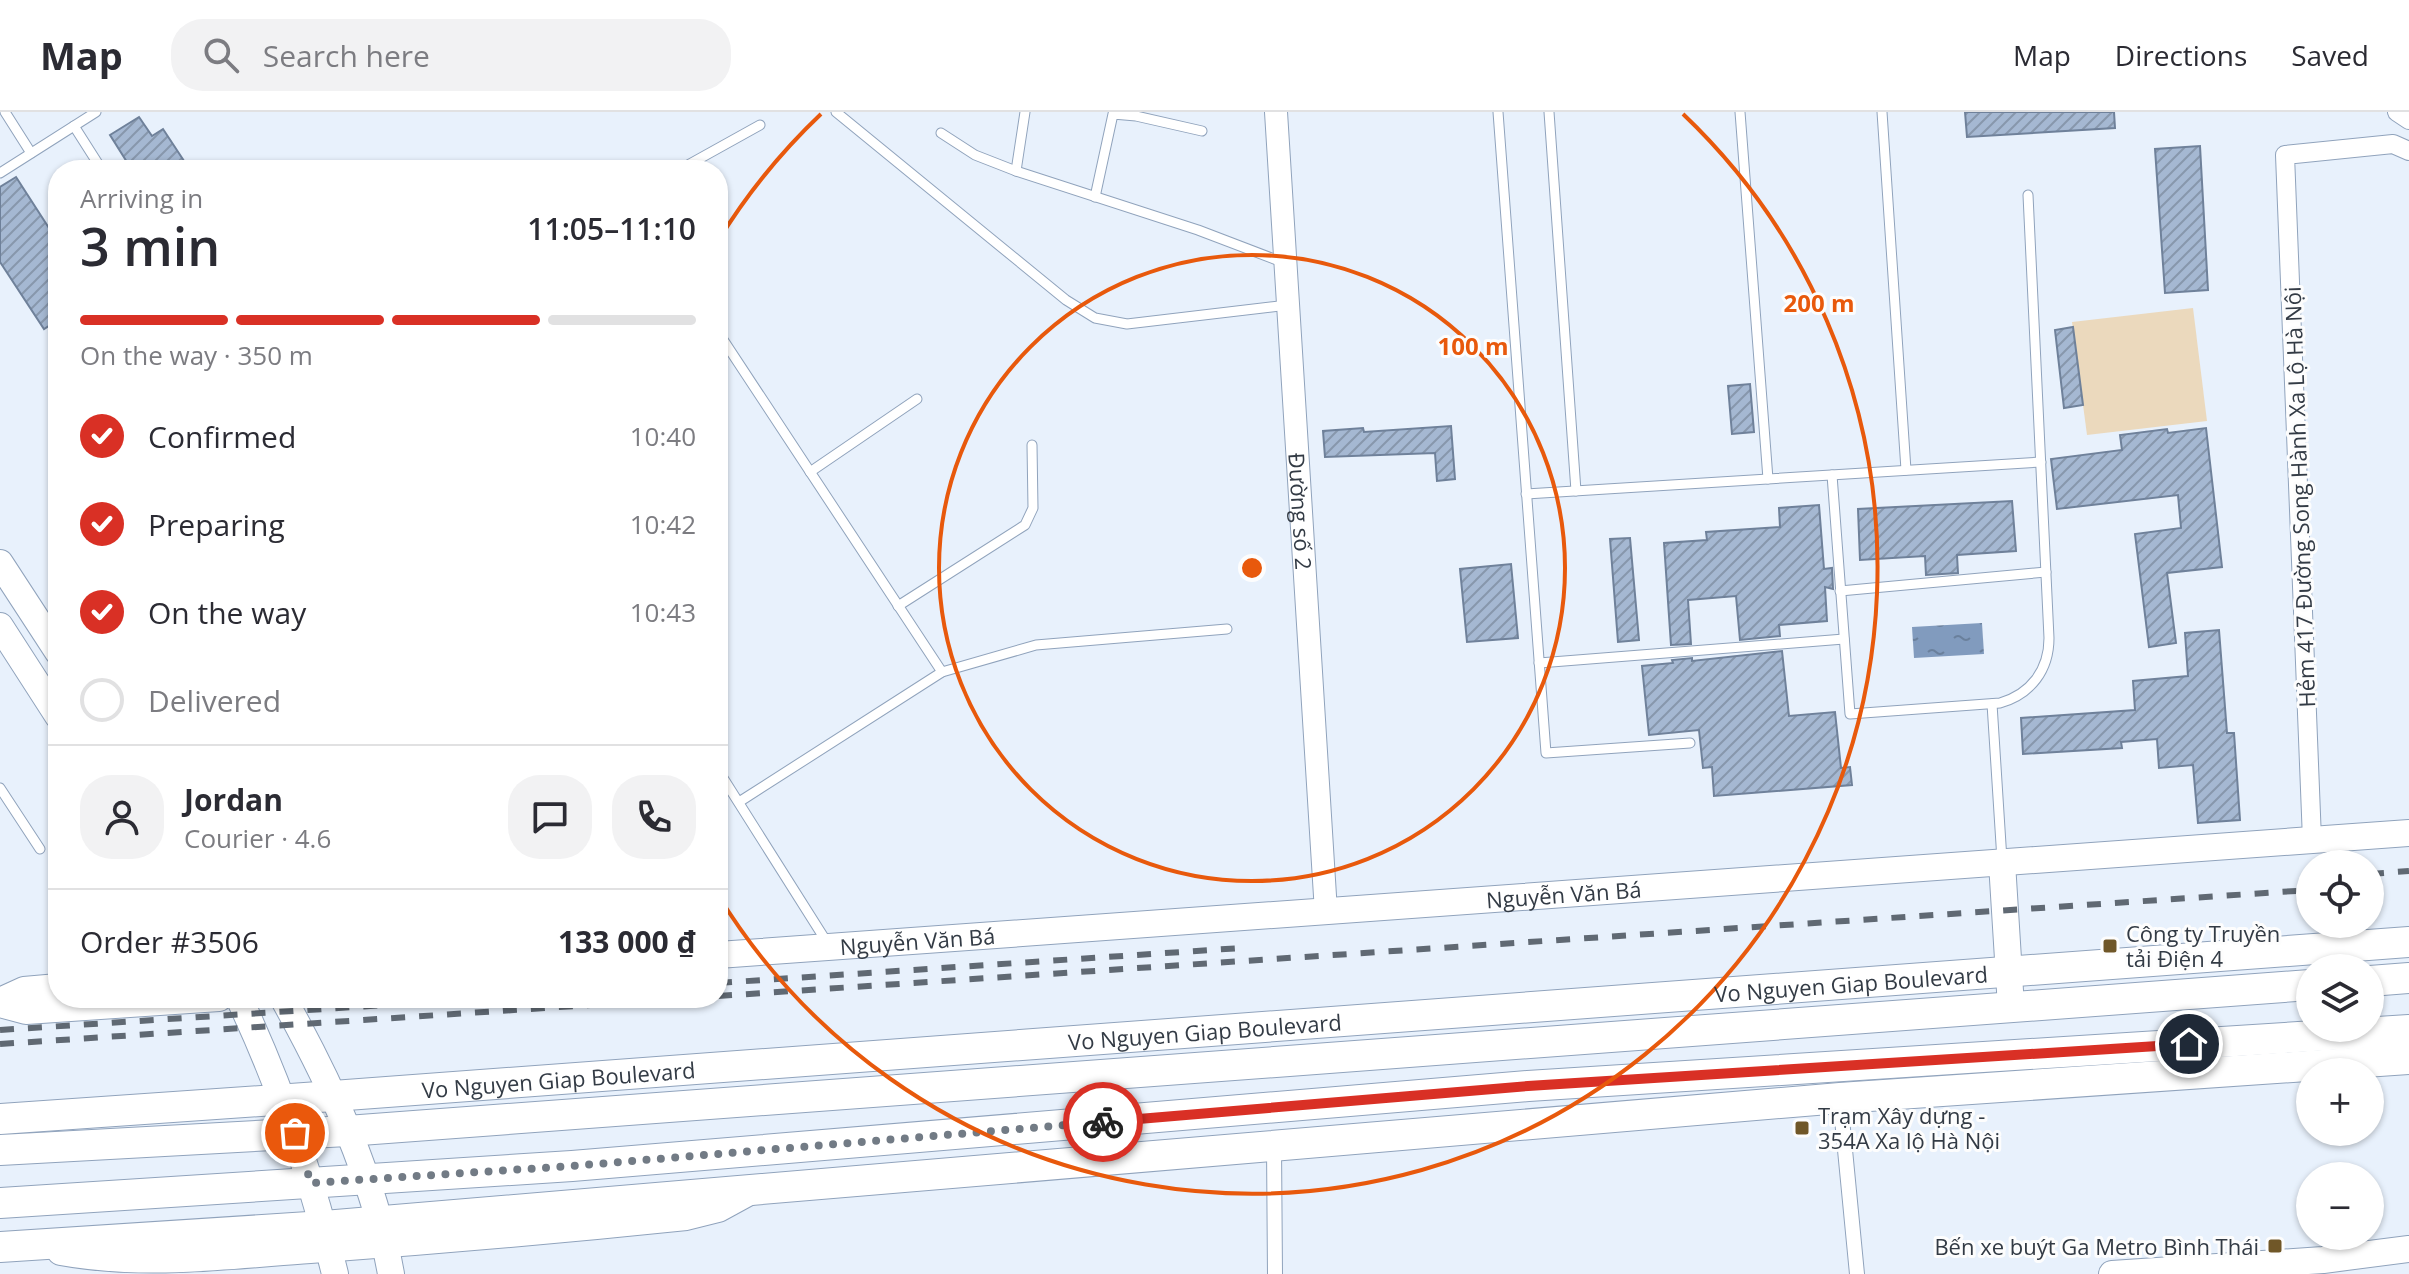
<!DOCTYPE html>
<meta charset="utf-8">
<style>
body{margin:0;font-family:"Open Sans",sans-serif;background:#f2f2f3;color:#2b2b33;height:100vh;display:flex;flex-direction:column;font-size:30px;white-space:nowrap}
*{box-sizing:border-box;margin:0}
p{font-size:26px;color:#7c7c81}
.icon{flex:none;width:44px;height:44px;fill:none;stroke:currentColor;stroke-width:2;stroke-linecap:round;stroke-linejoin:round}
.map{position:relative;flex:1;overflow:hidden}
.panel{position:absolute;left:48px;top:48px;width:680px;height:848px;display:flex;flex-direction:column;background:#fff;border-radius:32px;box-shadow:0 2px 6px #0004}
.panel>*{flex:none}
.controls{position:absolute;left:2296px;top:738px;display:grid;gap:16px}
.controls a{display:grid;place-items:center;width:88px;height:88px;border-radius:50%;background:#fff;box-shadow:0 2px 6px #0004;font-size:40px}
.pin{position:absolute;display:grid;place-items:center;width:68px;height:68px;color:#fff;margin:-34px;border:4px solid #fff;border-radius:50%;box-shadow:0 2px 8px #0007}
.courier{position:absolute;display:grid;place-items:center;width:80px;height:80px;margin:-40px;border:6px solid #d93025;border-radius:50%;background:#fff;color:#222;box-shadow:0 2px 10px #0007}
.head em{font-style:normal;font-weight:600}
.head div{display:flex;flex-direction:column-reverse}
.head{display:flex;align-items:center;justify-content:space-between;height:136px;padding:0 32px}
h1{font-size:52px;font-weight:600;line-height:60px}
.bar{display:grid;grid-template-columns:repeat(4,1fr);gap:12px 8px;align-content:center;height:96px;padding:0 32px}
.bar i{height:10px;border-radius:6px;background:#e1e1e2}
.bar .current{background:#d93025}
.bar p{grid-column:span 4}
.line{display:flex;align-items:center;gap:20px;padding:0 32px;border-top:2px solid #e1e1e2}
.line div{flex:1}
.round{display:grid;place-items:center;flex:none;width:84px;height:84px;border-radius:32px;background:#f2f2f3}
ol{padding:0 32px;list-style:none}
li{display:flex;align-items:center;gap:24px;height:88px}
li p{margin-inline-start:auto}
li .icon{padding:8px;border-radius:50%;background:#d93025;color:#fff;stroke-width:4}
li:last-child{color:#7c7c81}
li i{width:44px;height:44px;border:4px solid #e1e1e2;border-radius:50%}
header{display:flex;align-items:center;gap:48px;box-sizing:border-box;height:112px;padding:0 40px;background:#fff;border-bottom:2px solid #e1e1e2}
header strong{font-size:38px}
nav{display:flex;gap:44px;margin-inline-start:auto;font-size:28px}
.search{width:560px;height:72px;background:#f2f2f3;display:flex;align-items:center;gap:20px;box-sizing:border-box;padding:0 28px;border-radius:32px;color:#7c7c81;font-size:30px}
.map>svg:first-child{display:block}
.pitch{fill:#ebd9bd}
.water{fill:url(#water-ripples)}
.building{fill:url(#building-hatch);stroke:#6f819a;stroke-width:2}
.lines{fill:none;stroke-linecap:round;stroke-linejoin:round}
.service-casing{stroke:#90a3bc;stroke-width:11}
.pedestrian-casing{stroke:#90a3bc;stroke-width:16}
.minor-casing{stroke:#90a3bc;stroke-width:20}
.tertiary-casing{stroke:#90a3bc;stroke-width:24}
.secondary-casing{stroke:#90a3bc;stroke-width:28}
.primary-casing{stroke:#90a3bc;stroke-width:30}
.trunk-casing{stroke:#90a3bc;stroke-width:32}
.service{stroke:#fff;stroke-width:9}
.pedestrian{stroke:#fff;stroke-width:14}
.minor{stroke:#fff;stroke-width:18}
.tertiary{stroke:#fff;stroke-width:22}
.secondary{stroke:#fff;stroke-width:26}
.primary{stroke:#fff;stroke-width:28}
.trunk{stroke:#fff;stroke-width:30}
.rail{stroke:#606973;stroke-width:6;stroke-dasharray:14 14;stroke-linecap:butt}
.done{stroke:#727b85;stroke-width:8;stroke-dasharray:0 14.4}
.route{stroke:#d93025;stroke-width:10}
.ring{fill:none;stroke:#e8590c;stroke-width:4}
.poi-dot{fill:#705728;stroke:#fdfdfd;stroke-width:3}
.labels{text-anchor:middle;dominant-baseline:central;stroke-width:6;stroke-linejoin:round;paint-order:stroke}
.street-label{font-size:22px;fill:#333b45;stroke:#fdfdfd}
.poi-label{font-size:22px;fill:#333b45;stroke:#fdfdfd;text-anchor:start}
.centre{fill:#e8590c;stroke:#fdfdfd;stroke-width:4}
.ring-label{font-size:24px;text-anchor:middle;font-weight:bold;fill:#e8590c;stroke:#fdfdfd;stroke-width:6;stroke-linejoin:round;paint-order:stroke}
</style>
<header>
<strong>Map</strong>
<div class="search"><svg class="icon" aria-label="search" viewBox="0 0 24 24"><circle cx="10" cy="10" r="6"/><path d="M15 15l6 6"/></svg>Search here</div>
<nav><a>Map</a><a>Directions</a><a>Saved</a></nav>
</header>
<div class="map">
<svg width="2409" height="1162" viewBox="0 0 2409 1162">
<defs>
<pattern id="water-ripples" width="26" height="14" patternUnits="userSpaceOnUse" patternTransform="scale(2)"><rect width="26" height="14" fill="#819bbe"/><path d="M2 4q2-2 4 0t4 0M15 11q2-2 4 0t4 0" fill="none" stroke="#6a809c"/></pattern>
<pattern id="building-hatch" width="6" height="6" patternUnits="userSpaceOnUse" patternTransform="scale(2)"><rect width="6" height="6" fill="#a5b8d2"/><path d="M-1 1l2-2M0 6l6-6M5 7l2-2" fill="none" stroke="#8797ac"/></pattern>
</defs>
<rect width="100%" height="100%" fill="#e8f1fc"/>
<!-- pitch -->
<polygon class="pitch" points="2193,196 2207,309 2087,323 2072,210"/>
<!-- water -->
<polygon class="water" points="1982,511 1984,542 1914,546 1912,515"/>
<!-- building -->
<g class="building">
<polygon points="1965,0 2114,0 2115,16 1967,25"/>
<polygon points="139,5 152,24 163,17 190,58 132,58 110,23"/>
<polygon points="2200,34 2208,178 2165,181 2155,37"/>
<polygon points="16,65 58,130 58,208 44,217 0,150 0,75"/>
<polygon points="2073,215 2083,293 2064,296 2055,218"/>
<polygon points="1750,272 1754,320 1732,322 1728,274"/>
<polygon points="1451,314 1455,367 1437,369 1435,341 1325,345 1323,319 1363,316 1364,320"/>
<polygon points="2206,316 2222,455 2167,461 2176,531 2149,535 2135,422 2181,416 2178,383 2057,397 2051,347 2122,338 2120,323 2167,317 2168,321"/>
<polygon points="2012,389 2016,439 1957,443 1958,461 1926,463 1925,444 1860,448 1858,397"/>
<polygon points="1819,393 1824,457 1832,456 1833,477 1825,475 1827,509 1779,513 1780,524 1740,528 1736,484 1688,488 1691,532 1671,533 1664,431 1707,428 1706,420 1780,415 1779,396"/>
<polygon points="1630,426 1639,528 1618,530 1610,427"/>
<polygon points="1511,452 1518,526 1467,530 1460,457"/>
<polygon points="2219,518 2227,621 2234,621 2240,708 2198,711 2193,653 2159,656 2157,627 2121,630 2122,636 2023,642 2021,606 2135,598 2133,569 2188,564 2185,521"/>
<polygon points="1782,539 1789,604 1835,600 1841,656 1850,655 1852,673 1714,684 1712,655 1703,656 1699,618 1649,623 1642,554 1673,551 1672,548 1692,546 1692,549"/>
</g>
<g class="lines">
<defs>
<g id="service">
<polyline points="5,0 31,41"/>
<polyline points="836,0 1066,188 1095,206 1127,212 1288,193"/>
<polyline points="1498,0 1546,641 1690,631"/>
<polyline points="1549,0 1576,379"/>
<polyline points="1740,0 1768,367"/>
<polyline points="1882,0 1906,358"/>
<polyline points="74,14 102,58"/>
<polyline points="941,21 975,43 1016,59 1198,118 1282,150"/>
<polyline points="679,58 760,13"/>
<polyline points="1016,59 1025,0"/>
<polyline points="0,61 96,0"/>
<polyline points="1095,85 1113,2 1136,4 1202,19"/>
<polyline points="718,220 942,560"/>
<polyline points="810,360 917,287"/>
<path d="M1832,363l18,239 150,-11c31,-9 49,-33 49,-65l-21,-443"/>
<polyline points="1526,382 2041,350"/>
<polyline points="1840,479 2046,460"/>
<polyline points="898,494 1025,413 1033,396 1032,333"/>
<polyline points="1539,551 1844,527"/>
<polyline points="1992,592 2002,748"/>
<polyline points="718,658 828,832"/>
<polyline points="0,676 40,737"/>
<polyline points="739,690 942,560 1036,533 1227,517"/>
</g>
<g id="pedestrian">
<polyline points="1840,986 1857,1162"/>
<polyline points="1274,1035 1275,1162"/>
</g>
<g id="minor">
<polyline points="2397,0 2409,8"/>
<polyline points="2312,728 2285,43 2393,32 2409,39"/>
</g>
<g id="tertiary">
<path id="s1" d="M1276,0l50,800"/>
</g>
<g id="secondary">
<polyline points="0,451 58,540"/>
<polyline points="0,514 58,604"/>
<polyline points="2002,751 2011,895"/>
<path id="s2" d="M718,843l1691,-122"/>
<path d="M239,886c42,89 73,180 96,276"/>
<path d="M283,886c48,86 91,179 108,276"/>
<polyline points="0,889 24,878 58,875"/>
<polyline points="0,892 26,899 219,886"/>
<polyline points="2112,1162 2323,1148 2409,1137"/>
</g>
<path id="primary" d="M61,1139c82,15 166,4 249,-2 126,-9 251,-20 376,-33l32,-8 33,-18"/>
<g id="trunk">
<polyline points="2370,869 2409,866"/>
<path id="s3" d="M0,1007l333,-23 2076,-154"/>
<polyline points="0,1038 347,1019 2310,873"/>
<polyline points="0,1091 572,1054 1528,974 2409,918"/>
<polyline points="0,1135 324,1114 1840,986 2409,947"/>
</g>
</defs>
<!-- service casing -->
<use href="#service" class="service-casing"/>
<!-- pedestrian casing -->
<use href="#pedestrian" class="pedestrian-casing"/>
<!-- minor casing -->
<use href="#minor" class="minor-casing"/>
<!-- tertiary casing -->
<use href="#tertiary" class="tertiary-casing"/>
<!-- secondary casing -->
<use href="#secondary" class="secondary-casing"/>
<!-- primary casing -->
<use href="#primary" class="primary-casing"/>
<!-- trunk casing -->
<use href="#trunk" class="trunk-casing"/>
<!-- service -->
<use href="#service" class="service"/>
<!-- pedestrian -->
<use href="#pedestrian" class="pedestrian"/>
<!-- minor -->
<use href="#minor" class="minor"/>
<!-- tertiary -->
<use href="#tertiary" class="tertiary"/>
<!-- secondary -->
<use href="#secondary" class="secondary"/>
<!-- primary -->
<use href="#primary" class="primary"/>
<!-- trunk -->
<use href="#trunk" class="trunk"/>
<!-- rail -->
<g class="rail">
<polyline points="2370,762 2409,759"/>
<polyline points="718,871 1241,836"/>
<polyline points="718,884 2310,778"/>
<polyline points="0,918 493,886"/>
<polyline points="0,932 696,886"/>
</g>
</g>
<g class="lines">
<!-- done -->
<polyline class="done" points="295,1021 311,1071 572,1054 1103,1010"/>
<!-- route -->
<polyline class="route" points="1103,1010 1528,974 2189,932"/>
</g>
<!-- distance rings -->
<g class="ring">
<circle cx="1252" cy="456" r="313"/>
<path d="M718 129A626 626 0 0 1 821 2M1683 2A626 626 0 1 1 718 783"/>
</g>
<!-- markers -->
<g class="poi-dot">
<rect x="2102" y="826" width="16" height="16" rx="4"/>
<rect x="1794" y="1008" width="16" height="16" rx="4"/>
<rect x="2267" y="1126" width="16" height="16" rx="4"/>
</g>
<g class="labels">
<!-- street labels -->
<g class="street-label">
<text transform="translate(2299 385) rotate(-92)">Hẻm 417 Đường Song Hành Xa Lộ Hà Nội</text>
<text stroke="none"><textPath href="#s1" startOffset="400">Đường số 2</textPath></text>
<text stroke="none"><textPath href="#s2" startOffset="848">Nguyễn Văn Bá</textPath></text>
<text stroke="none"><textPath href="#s2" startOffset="200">Nguyễn Văn Bá</textPath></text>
<text stroke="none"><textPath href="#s3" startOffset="1856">Vo Nguyen Giap Boulevard</textPath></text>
<text stroke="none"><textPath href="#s3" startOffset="1208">Vo Nguyen Giap Boulevard</textPath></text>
<text stroke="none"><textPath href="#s3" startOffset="560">Vo Nguyen Giap Boulevard</textPath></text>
</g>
<!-- poi labels -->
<g class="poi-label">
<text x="2126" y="821">Công ty Truyền<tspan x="2126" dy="25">tải Điện 4</tspan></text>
<text x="1818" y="1003">Trạm Xây dựng -<tspan x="1818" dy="25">354A Xa lộ Hà Nội</tspan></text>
<text x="2259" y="1134" text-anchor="end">Bến xe buýt Ga Metro Bình Thái</text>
</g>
</g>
<circle cx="1252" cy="456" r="12" class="centre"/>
<g class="ring-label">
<text x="1819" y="200">200 m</text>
<text x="1473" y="243">100 m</text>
</g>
</svg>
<div class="controls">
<a><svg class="icon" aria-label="locate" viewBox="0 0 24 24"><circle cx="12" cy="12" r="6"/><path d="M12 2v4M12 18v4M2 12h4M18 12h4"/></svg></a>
<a><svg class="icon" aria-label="layers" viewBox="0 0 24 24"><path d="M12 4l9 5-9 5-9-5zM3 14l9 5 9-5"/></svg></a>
<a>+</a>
<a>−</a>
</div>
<div class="pin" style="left:295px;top:1021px;background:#ea580c"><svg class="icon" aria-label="bag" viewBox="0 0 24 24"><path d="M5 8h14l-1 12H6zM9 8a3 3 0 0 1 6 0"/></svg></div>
<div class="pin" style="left:2189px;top:932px;background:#1f2937"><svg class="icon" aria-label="home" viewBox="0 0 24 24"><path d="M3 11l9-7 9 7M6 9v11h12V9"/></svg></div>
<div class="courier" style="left:1103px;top:1010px"><svg class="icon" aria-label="bike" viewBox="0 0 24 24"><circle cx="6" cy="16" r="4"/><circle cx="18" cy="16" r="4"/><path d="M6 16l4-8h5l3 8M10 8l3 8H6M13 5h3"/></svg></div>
<section class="panel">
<div class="head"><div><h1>3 min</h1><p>Arriving in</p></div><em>11:05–11:10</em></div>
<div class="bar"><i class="current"></i><i class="current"></i><i class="current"></i><i></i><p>On the way · 350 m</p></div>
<ol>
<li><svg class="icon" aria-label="check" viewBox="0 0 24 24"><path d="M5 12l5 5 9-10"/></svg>Confirmed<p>10:40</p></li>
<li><svg class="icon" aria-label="check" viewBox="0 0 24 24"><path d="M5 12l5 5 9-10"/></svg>Preparing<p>10:42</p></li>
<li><svg class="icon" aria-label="check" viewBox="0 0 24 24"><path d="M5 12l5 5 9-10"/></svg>On the way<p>10:43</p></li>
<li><i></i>Delivered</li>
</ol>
<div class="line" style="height:144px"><a class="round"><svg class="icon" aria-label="person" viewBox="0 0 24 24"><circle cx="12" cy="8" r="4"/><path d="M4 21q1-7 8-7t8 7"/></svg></a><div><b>Jordan</b><p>Courier · 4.6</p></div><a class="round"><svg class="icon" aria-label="chat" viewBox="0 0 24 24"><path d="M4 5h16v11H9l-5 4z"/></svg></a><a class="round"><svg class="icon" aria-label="phone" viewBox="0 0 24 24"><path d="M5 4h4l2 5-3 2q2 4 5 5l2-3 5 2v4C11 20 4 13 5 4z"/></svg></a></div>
<div class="line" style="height:104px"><div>Order #3506</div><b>133 000 ₫</b></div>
</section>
</div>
